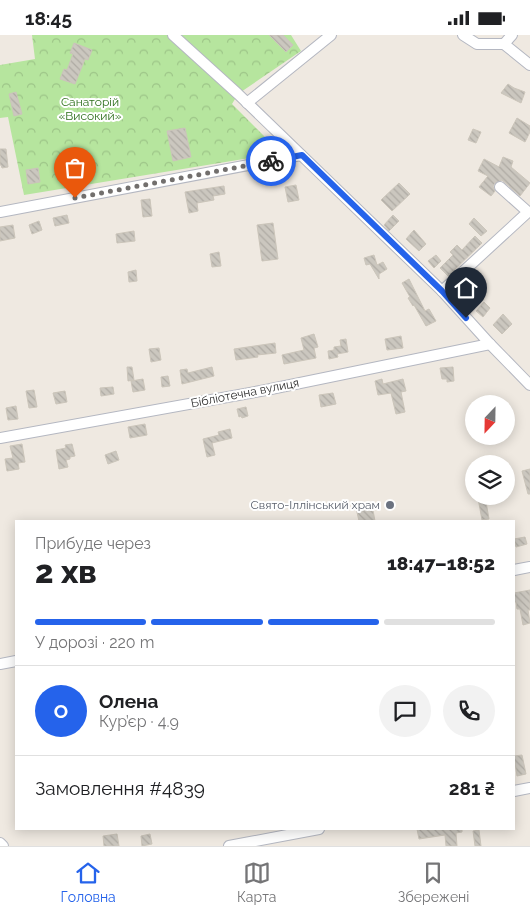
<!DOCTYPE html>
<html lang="uk">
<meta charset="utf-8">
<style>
body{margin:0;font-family:Raleway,sans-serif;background:#f2f2f2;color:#202124;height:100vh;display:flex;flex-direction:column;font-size:19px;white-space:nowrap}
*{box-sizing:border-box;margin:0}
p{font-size:16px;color:#757577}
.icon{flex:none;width:28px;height:28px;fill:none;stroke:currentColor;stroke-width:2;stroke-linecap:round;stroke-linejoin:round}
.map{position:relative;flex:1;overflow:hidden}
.side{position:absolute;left:15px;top:485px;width:500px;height:310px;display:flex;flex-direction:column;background:#fff;border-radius:0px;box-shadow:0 2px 12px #0003}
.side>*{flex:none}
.needle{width:32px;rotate:202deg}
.fabs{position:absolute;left:465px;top:360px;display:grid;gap:10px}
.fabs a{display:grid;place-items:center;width:50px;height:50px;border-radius:50%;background:#fff;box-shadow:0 2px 12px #0003;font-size:25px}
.pin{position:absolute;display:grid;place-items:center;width:42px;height:42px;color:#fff;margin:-51px -21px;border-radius:50% 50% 50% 0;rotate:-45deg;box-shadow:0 0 5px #0007}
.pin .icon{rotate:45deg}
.courier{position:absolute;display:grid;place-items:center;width:50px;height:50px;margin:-25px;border:4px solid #2563eb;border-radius:50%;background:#fff;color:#222;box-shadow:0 1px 6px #0007}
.summary em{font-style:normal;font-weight:800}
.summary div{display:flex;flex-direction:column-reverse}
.summary{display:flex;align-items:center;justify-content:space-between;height:85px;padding:0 20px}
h1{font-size:32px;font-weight:800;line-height:38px}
.bar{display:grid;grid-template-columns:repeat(4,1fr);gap:8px 5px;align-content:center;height:60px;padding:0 20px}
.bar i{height:6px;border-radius:4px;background:#e0e0e0}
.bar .active{background:#2563eb}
.bar p{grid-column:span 4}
.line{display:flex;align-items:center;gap:12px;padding:0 20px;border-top:1px solid #e0e0e0}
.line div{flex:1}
.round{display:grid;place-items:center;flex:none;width:52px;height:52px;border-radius:26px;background:#f2f2f2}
.status{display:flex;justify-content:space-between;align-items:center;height:35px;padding:0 25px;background:#fff;direction:ltr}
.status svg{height:14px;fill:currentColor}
.tabs{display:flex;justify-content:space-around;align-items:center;height:70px;border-top:1px solid #e0e0e0;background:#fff;font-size:14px;color:#757577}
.tabs a{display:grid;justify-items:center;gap:2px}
.tabs .active{color:#2563eb}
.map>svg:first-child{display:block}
.park{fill:url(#park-crowns)}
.building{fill:url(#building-back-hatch);stroke:#cbc5ba}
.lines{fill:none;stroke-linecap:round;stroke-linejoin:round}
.minor-casing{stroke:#b4b7c1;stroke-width:12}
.minor{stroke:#fff;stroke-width:10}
.done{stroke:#726f6d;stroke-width:5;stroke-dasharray:0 9}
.route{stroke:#2563eb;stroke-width:6}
.worship-dot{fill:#6b7280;stroke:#fff;stroke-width:2}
.labels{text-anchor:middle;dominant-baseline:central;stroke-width:4;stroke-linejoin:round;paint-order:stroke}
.park-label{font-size:12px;fill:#2c6e1b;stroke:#fff}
.street-label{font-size:12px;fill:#2e2e2e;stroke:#fff}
.worship-label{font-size:12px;fill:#5b616d;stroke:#fff;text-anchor:end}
</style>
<div class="status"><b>18:45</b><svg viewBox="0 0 49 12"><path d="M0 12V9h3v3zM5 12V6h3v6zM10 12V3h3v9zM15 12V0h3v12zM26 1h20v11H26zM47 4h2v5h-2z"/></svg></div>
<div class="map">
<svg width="530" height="811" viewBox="0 0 530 811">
<defs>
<pattern id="park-crowns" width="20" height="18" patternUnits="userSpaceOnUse" patternTransform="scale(1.25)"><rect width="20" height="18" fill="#b6e59e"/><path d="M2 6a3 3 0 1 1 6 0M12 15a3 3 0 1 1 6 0" fill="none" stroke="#9dc588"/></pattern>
<pattern id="building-back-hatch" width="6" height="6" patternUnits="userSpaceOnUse" patternTransform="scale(1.25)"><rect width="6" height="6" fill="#cbc7bf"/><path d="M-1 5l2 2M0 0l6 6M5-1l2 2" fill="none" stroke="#afaba4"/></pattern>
</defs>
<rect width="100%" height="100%" fill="#efe9e1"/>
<!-- park -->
<polygon class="park" points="32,0 291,0 301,16 238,59 232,69 281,118 24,160 8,82 0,83 0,30 35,24"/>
<!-- building -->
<g class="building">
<polygon points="269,0 283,0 293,10 286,17"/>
<polygon points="74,8 92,15 88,25 85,24 75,49 60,44 64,34 67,35 73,19 70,18"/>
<polygon points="508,49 514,53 525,57 521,68 501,58"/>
<polygon points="16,57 22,79 14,81 9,59"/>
<polygon points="517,83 530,91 530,97 525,107 509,98"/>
<polygon points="185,93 191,122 173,126 167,96"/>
<polygon points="473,94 481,97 476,108 468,105"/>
<polygon points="0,114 6,114 8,132 2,133 1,130 0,130"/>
<polygon points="503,122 513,126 511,132 530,148 520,161 502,145 495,148 493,151 495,156 491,161 479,152 488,141 478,136 484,124 499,132"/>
<polygon points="38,133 40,147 28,149 26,135"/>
<polygon points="399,148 410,159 392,176 381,165"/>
<polygon points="296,150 299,165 288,167 285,152"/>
<polygon points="224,151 225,159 213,161 214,165 197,168 198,176 189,178 185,157"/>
<polygon points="150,164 152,181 143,182 141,165"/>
<polygon points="67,180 69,188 55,191 53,183"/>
<polygon points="393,180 399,186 389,196 384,190"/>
<polygon points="474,183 487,196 481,201 469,189"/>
<polygon points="39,186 42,195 32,199 29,190"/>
<polygon points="273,188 278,224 262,226 257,190"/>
<polygon points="13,190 15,203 0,206 0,192"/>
<polygon points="414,195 426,209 419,216 406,204"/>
<polygon points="134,196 135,206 117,208 116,199"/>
<polygon points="475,201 482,208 448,241 440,233 453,220 450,217 457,210 462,215"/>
<polygon points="219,217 221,231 212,232 210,219"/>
<polygon points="374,220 377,230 383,227 387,234 379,239 379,244 370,229 366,230 364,223"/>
<polygon points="436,220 441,226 434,233 428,226"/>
<polygon points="136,235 137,246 129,247 128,237"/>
<polygon points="409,244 425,276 429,274 436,286 426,291 414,270 413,271 408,263 410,262 402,248"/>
<polygon points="467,247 477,257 468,266 458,256"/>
<polygon points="484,267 490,273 483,282 476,276"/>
<polygon points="503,279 512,289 502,299 493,290"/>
<polygon points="314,299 318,312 314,313 316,323 284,329 282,320 304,315 301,303"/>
<polygon points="401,301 403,313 387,315 385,304"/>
<polygon points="346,304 348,317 337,319 338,322 329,324 328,316 334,315 334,312 341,311 340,305"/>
<polygon points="275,308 276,318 257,320 258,322 236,325 234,314"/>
<polygon points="159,313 161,325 151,327 149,314"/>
<polygon points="127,332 132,332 134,345 128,346"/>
<polygon points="212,332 214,341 182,349 180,335 187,334 188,338"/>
<polygon points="453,332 454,346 447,347 447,344 442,344 440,333"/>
<polygon points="168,341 170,351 162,352 161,342"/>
<polygon points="143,344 145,355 133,357 131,346"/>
<polygon points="382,344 383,349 403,344 406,356 401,357 405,377 396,379 391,358 378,360 375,346"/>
<polygon points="113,352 114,359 101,361 100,353"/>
<polygon points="34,355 37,372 29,373 26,356"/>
<polygon points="65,356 67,367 56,369 53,358"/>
<polygon points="333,358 336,369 321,372 319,360"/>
<polygon points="16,371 18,384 8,385 6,373"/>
<polygon points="246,372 248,381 242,383 241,381 239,382 237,374"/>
<polygon points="145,389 147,400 130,403 128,392"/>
<polygon points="230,394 232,403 212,408 215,420 207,422 203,404 219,400 218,397"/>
<polygon points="22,409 25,427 18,428 19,434 7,436 5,424 13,423 10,411"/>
<polygon points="72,409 75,421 70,422 70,424 66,425 68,432 59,434 56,415 66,413 65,410"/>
<polygon points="116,416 119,425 108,429 105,420"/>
<polygon points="530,434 530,459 528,459 522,436"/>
<polygon points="485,461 489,484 482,485 478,463"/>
<polygon points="372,470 375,486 359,486 356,473"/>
<polygon points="525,502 527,509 516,512 514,504"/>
<polygon points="530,555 530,575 528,575 530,588 523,590 520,574 517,574 516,567 514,567 514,558"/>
<polygon points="522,720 526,739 517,741 514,721"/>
<polygon points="417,794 462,794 462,797 456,798 457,811 446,811 445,800 419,804"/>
<polygon points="479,795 481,811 475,811 473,796"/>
<polygon points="117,799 119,811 104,811 103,801"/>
<polygon points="150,799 152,809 142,811 141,801"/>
</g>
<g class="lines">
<defs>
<g id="minor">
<polyline points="173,0 238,59 442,256 490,309 530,350"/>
<polyline points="463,0 477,9 504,9 530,30"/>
<polyline points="504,9 512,0"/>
<polyline points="247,68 331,0"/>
<polyline points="0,177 301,120"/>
<polyline points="442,256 528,177 500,152"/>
<polyline points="0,403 266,355 490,309"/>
<polyline points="514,535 530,532"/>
<polyline points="0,629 16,626"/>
<polyline points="514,756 530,753"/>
<polyline points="0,808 3,811"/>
<polyline points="229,811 319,794"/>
</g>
</defs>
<!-- minor casing -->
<use href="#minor" class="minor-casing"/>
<!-- minor -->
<use href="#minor" class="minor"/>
</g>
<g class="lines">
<!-- done -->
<polyline class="done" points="75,163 271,126"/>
<!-- route -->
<polyline class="route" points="271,126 302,120 442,256 466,283"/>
</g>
<!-- markers -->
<circle class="worship-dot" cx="390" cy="470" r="5"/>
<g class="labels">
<!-- park labels -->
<g class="park-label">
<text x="90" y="67">Санаторій<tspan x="90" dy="14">«Високий»</tspan></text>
</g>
<!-- street labels -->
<g class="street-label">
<text transform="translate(245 358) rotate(-11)">Бібліотечна вулиця</text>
</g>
<!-- worship labels -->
<g class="worship-label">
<text x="380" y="470">Свято-Іллінський храм</text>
</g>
</g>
</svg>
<div class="fabs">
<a><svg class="needle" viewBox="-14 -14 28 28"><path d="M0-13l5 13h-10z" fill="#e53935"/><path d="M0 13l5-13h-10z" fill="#757577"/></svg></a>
<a><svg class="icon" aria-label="layers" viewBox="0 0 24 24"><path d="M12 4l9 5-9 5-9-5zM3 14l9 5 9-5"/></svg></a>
</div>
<div class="pin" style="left:75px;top:163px;background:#ea580c"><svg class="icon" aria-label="bag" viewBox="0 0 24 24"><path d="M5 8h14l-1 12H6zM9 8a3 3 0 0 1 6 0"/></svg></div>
<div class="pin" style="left:466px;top:283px;background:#1f2937"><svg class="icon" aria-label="home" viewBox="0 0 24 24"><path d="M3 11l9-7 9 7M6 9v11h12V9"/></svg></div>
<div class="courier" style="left:271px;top:126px"><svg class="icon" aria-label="bike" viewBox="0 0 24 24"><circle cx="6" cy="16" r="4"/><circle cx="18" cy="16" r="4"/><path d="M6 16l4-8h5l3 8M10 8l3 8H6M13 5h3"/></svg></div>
<section class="side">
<div class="summary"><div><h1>2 хв</h1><p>Прибуде через</p></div><em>18:47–18:52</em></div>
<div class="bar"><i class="active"></i><i class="active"></i><i class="active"></i><i></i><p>У дорозі · 220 m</p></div>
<div class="line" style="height:90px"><b class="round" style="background:#2563eb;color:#fff">О</b><div><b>Олена</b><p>Кур’єр · 4.9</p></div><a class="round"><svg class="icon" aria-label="chat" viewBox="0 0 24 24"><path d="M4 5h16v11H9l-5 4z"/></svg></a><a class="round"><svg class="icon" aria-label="phone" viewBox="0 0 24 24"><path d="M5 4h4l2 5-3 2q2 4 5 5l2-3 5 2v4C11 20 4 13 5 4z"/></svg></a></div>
<div class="line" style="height:65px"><div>Замовлення #4839</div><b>281 ₴</b></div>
</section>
</div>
<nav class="tabs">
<a class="active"><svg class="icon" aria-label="home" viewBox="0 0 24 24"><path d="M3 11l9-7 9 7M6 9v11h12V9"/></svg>Головна</a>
<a><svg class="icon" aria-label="map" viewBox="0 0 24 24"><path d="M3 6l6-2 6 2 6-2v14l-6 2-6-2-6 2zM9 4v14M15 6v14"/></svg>Карта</a>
<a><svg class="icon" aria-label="saved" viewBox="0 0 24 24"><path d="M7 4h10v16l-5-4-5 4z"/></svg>Збережені</a>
</nav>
